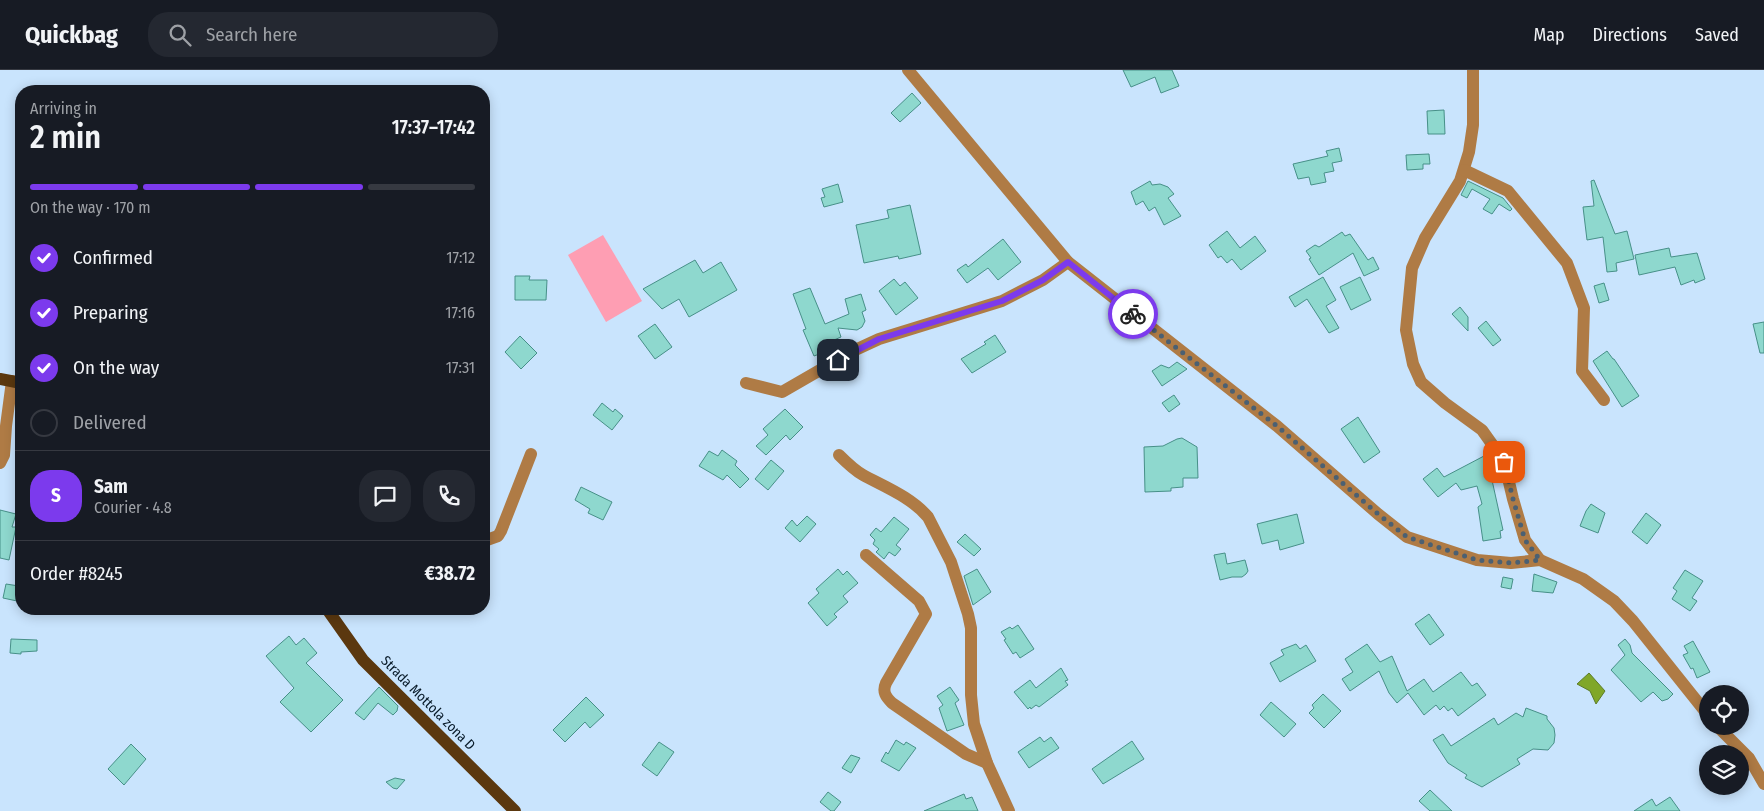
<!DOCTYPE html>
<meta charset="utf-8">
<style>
body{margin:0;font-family:"Fira Sans Condensed",sans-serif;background:#242831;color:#f1f3f6;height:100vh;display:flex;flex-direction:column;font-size:19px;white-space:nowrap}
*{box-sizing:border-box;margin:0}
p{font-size:16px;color:#9ea1a6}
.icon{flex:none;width:28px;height:28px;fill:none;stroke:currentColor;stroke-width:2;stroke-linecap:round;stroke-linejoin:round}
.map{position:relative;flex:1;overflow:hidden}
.drawer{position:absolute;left:15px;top:15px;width:475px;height:530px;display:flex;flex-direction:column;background:#171b24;border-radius:20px;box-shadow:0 2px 12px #0003}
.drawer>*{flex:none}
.tools{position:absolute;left:1699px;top:615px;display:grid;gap:10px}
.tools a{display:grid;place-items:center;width:50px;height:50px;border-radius:50%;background:#171b24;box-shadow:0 2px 12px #0003;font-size:25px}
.pin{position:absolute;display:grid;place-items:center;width:42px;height:42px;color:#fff;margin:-21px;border-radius:10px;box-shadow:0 2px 8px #0006}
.courier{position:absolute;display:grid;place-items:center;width:50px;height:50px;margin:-25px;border:4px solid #7c3aed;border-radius:50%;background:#fff;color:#222;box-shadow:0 1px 6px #0007}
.summary em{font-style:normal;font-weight:600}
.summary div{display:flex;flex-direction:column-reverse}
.summary{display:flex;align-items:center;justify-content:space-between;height:85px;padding:0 15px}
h1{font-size:32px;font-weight:600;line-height:38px}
.bar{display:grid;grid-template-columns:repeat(4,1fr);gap:8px 5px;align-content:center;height:60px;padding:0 15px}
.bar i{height:6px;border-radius:4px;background:#363941}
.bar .current{background:#7c3aed}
.bar p{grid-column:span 4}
.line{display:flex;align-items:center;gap:12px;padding:0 15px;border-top:1px solid #363941}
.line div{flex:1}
.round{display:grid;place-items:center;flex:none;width:52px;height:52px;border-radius:20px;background:#242831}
ol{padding:0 15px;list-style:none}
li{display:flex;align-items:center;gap:15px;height:55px}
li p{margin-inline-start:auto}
li .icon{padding:5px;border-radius:50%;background:#7c3aed;color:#fff;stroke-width:4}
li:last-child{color:#9ea1a6}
li i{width:28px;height:28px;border:2px solid #363941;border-radius:50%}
header{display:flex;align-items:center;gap:30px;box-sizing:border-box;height:70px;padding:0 25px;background:#171b24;border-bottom:1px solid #363941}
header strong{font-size:24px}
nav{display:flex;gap:28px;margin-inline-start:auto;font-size:18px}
.search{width:350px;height:45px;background:#242831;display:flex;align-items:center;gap:12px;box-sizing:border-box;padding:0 18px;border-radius:20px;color:#9ea1a6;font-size:19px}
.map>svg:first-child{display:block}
.green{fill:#fe9eb3}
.water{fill:#80a729;stroke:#5c7c28}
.building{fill:#8ed8ce;stroke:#479088}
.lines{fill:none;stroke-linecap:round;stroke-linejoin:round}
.minor{stroke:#af7b45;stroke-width:12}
.major{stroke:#5b380f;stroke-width:12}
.done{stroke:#4b6072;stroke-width:5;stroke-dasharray:0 9}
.route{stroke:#7c3aed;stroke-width:6}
.labels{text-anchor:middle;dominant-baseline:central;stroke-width:4;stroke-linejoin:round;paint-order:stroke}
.street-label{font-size:14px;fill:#071927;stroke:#c9e4fd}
</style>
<header>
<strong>Quickbag</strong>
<div class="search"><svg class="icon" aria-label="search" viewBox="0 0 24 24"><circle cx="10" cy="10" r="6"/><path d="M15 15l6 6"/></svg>Search here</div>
<nav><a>Map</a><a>Directions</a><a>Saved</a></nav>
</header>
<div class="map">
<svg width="1764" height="741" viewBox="0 0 1764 741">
<rect width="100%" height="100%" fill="#c9e4fd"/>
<!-- green -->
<polygon class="green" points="603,165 642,231 606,252 568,185"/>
<!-- water -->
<polygon class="water" points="1589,603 1605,621 1596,634 1590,621 1577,614"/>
<!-- building -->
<g class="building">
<polygon points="1123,0 1172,0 1179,16 1161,23 1155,7 1131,17"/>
<polygon points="912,23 921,33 900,52 891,43"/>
<polygon points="1444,40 1445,64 1428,64 1427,41"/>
<polygon points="1339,78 1342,91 1332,93 1334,101 1324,103 1326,112 1311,115 1309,107 1298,109 1293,94 1328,86 1326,81"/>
<polygon points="1429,84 1430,94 1423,94 1423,99 1407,100 1406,85"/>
<polygon points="1594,110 1615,164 1627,161 1634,189 1616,193 1617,201 1607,202 1603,167 1587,170 1583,137 1594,136 1591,111"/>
<polygon points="1150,111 1152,115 1160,114 1168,117 1174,124 1168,128 1181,146 1164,155 1155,137 1149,141 1143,131 1136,135 1131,122"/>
<polygon points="1468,111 1503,128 1512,139 1510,141 1499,134 1492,144 1483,139 1490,129 1472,119 1467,128 1461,125"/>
<polygon points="838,114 843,132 824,137 821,128 825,127 822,119"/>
<polygon points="910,135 921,184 899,189 898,186 864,193 856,155 889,148 887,140"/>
<polygon points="1227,161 1240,178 1255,166 1266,181 1241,200 1232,189 1227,193 1221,186 1218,188 1209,175"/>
<polygon points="1342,162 1345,166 1350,164 1368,190 1373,187 1379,199 1364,206 1353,183 1319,205 1309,189 1311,188 1306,181 1315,175 1319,177"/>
<polygon points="1003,169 1021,192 998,210 988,198 967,213 957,200 966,194 968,197"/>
<polygon points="1669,178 1671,187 1697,183 1705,209 1695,213 1694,210 1681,215 1675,197 1639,205 1635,185"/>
<polygon points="695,190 703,203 721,192 737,220 689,247 679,229 662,239 643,219"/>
<polygon points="515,206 530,206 529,210 547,210 546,230 515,230"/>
<polygon points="1323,207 1336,230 1326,236 1339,258 1329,263 1307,229 1295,237 1289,227"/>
<polygon points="1360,207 1371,230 1351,240 1340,217"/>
<polygon points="894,209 900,216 905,212 918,228 896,245 879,221"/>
<polygon points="1604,213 1609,230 1599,233 1594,216"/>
<polygon points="810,218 825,254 849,244 845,229 861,224 866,240 862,242 865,251 862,257 857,260 838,258 841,267 827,273 830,280 814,286 803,260 806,259 793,224"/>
<polygon points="1460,237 1468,247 1468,261 1452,244"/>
<polygon points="1486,251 1501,270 1493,276 1478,258"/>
<polygon points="1764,252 1764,283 1760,283 1753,254"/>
<polygon points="655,254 672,277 655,289 638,266"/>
<polygon points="995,265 1006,282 972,303 961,289 986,274 984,272"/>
<polygon points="520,266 537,283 521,299 505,282"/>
<polygon points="1607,281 1613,289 1614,289 1639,326 1622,337 1593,291"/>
<polygon points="1177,292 1187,299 1162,316 1152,301 1161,295 1169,298"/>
<polygon points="1174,325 1180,334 1169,342 1162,333"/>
<polygon points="602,333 613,342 615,339 623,346 612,360 593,345"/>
<polygon points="785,339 803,357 790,370 786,365 766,385 756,376 768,365 763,359"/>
<polygon points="1358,347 1380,382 1364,393 1341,359"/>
<polygon points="1182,368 1197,377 1198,408 1183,408 1183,417 1171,418 1171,421 1145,422 1144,377 1163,376 1177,369"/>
<polygon points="722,380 737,391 735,395 749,409 740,418 727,405 723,410 699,396 709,381 718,386"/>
<polygon points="1484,386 1488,392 1503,460 1500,461 1501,468 1483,471 1478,437 1482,434 1477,416 1461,420 1456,413 1438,427 1423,409 1437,398 1444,407"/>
<polygon points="771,390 784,401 768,420 755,409"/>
<polygon points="581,417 612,432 603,450 588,443 590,439 575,430"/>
<polygon points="1591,434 1605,443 1598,463 1580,456 1586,441"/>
<polygon points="0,440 16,444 12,457 16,457 9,490 0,488"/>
<polygon points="1646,443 1661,455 1647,474 1632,462"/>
<polygon points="1297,444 1304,473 1280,480 1278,470 1262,474 1257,454"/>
<polygon points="807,446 816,454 800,472 785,458 792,450 797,456"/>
<polygon points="894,447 909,459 896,475 901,479 895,486 889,482 884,489 876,482 879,479 873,474 875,470 870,465 876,458 881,462"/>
<polygon points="965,464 981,479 974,486 957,472"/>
<polygon points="1225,483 1227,494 1245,490 1248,501 1246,504 1242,507 1232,507 1220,510 1214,485"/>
<polygon points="838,499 843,505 847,501 858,513 843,526 848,532 834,544 837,547 827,556 808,533 819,523 816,519"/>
<polygon points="977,499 991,522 973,535 964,506"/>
<polygon points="1685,500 1703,511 1692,528 1697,531 1690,541 1672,529 1677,521 1673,518"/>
<polygon points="1534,504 1557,512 1553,523 1532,521"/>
<polygon points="1503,507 1513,509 1511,519 1501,517"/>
<polygon points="6,514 19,516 17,531 3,528"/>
<polygon points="1429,544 1444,565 1430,575 1415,554"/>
<polygon points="1018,555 1034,579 1020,588 1016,582 1013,584 1004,570 1006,569 1001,562 1010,557 1012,559"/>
<polygon points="289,566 296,575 304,568 317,583 306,593 343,630 311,662 280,632 294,618 266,586"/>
<polygon points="11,569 37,570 37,581 21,582 21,584 10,583"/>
<polygon points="1625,569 1630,575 1632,583 1673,624 1668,629 1662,631 1653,622 1641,632 1611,600 1625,585 1618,575"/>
<polygon points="1693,571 1710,602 1697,608 1693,598 1691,599 1683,585 1688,583 1684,576"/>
<polygon points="1296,574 1300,579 1306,575 1316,591 1280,612 1270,593 1284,585 1281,580"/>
<polygon points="1367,574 1380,592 1392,586 1407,621 1424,609 1433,622 1461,602 1472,616 1477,613 1486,625 1458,646 1452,638 1448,641 1444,636 1440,640 1436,635 1424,645 1408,623 1397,633 1389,623 1379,601 1350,621 1342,609 1353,602 1345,589"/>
<polygon points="1061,598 1068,610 1065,611 1068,615 1039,637 1036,635 1031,639 1030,637 1028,639 1014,622 1030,610 1036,618"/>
<polygon points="379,617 398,636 397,641 393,645 378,633 364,650 355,643"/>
<polygon points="950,617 959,630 955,633 964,655 947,661 939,638 943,635 937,626"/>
<polygon points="1323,624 1341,641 1324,658 1309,643 1314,638 1312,635"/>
<polygon points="586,627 604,645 590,658 585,652 565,672 553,660"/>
<polygon points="1271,632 1296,654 1284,667 1260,645"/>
<polygon points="1526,638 1547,646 1547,649 1554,658 1555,665 1554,673 1548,680 1533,679 1517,689 1520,694 1482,717 1465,708 1467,705 1448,693 1433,670 1443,664 1451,676 1494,648 1498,655 1516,643 1523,647"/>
<polygon points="1040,667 1044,672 1051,667 1059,678 1029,698 1018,682"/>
<polygon points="896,670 904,675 906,672 916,678 899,701 881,691 886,682 888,684"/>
<polygon points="1132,671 1144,689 1103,714 1092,699"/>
<polygon points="659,672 674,682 657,706 642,695"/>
<polygon points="131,674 146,689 124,715 108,699"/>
<polygon points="851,685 860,688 851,703 842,698"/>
<polygon points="395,708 405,710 397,719 393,718 386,712"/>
<polygon points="1430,720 1452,741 1430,741 1419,731"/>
<polygon points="828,722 841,732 834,741 831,741 820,732"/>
<polygon points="964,724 966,729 972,727 978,741 924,741"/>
<polygon points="1670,727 1680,741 1634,741 1652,729 1656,736"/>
</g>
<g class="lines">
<!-- minor -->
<g class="minor">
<polyline points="908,0 1068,192 1277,356 1378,444 1407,467 1477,490 1511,493 1540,490 1583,509 1614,531 1633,551 1708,645"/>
<polyline points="1473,0 1473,55 1469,82 1460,111 1425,168 1412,198 1406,260 1413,294 1421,312 1445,333 1482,360 1504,391 1513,429 1525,470 1540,490"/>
<polyline points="1464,100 1508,121 1567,193 1584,238 1582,301 1604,330"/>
<polyline points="746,313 782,322 853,281 879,269 1002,231 1043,210 1068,192"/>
<path d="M839,385c7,7 15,15 24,20 22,12 48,22 65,42l23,45 17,52 3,14v67l3,29 13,39 22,48"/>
<polyline points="0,393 4,385 6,356 12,311"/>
<polyline points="484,471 498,466 501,461 531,384"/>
<path d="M866,485l53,46 7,13 -40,69c-4,9 0,14 6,20l74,51 21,9"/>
<polyline points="1717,656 1749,688 1764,714"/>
</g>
<!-- major -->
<g class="major">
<polyline points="0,309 21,313"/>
<polyline points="327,539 363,590 515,741"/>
</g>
</g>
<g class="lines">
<!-- done -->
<polyline class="done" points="1133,244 1277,356 1378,444 1407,467 1477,490 1511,493 1540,490 1525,470 1513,429 1504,392"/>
<!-- route -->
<polyline class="route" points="838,290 879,269 1002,231 1043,210 1068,192 1133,244"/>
</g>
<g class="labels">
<!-- street labels -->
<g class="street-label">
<text transform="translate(428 633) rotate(45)">Strada Mottola zona D</text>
</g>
</g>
</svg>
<div class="tools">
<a><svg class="icon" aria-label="locate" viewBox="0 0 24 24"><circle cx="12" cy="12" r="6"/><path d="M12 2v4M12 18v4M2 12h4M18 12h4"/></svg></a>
<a><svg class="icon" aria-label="layers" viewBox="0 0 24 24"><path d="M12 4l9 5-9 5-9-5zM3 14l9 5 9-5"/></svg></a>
</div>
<div class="pin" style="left:1504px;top:392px;background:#ea580c"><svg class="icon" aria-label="bag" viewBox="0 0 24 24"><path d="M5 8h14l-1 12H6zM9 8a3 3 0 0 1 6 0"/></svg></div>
<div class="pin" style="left:838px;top:290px;background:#1f2937"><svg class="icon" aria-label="home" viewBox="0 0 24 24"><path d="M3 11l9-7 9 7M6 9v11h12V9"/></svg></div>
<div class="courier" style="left:1133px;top:244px"><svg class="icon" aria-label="bike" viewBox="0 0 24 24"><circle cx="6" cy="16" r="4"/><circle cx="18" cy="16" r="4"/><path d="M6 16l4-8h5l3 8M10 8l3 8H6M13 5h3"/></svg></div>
<section class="drawer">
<div class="summary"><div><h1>2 min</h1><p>Arriving in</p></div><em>17:37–17:42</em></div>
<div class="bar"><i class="current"></i><i class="current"></i><i class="current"></i><i></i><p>On the way · 170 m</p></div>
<ol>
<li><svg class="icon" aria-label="check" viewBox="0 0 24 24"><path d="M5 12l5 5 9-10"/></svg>Confirmed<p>17:12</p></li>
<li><svg class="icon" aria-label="check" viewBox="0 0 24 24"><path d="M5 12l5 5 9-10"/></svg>Preparing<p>17:16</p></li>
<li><svg class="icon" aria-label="check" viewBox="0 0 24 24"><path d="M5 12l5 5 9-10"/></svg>On the way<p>17:31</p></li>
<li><i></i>Delivered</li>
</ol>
<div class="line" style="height:90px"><b class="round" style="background:#7c3aed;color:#fff">S</b><div><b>Sam</b><p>Courier · 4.8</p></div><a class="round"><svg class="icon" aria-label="chat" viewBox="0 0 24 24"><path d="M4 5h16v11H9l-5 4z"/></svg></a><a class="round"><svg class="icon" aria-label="phone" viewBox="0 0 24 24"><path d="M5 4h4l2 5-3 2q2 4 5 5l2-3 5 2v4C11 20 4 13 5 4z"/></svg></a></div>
<div class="line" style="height:65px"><div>Order #8245</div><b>€38.72</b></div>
</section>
</div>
